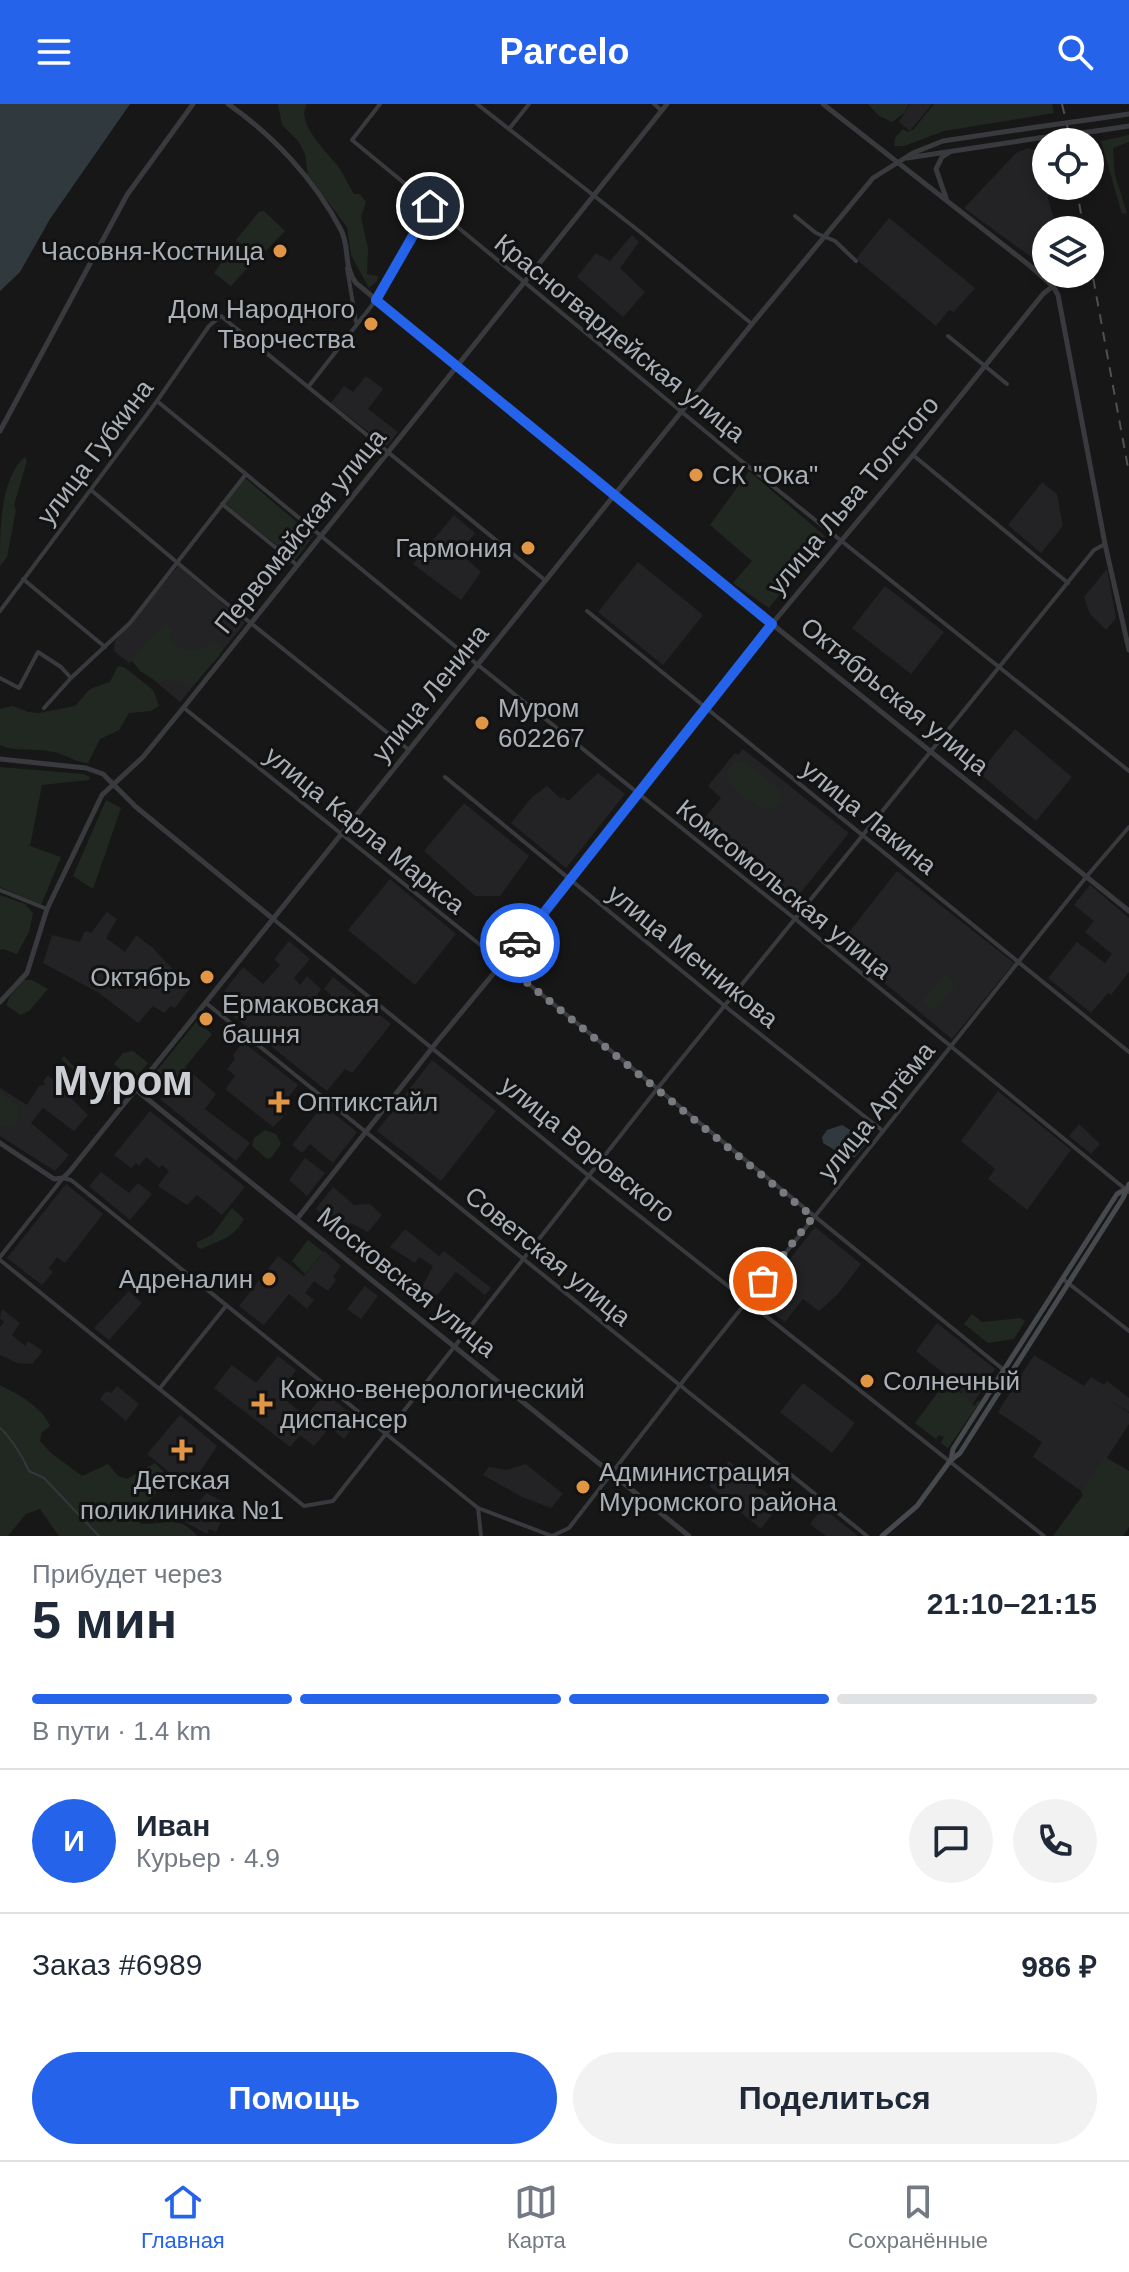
<!DOCTYPE html>
<html lang="ru">
<meta charset="utf-8">
<style>
body{margin:0;font-family:Arial,sans-serif;background:#f2f2f3;color:#1f2937;height:100vh;display:flex;flex-direction:column;font-size:30px;white-space:nowrap}
*{box-sizing:border-box;margin:0}
p{font-size:26px;color:#747a83}
.icon{flex:none;width:44px;height:44px;fill:none;stroke:currentColor;stroke-width:2;stroke-linecap:round;stroke-linejoin:round}
.map{position:relative;height:1432px;overflow:hidden}
.panel{display:flex;flex-direction:column;background:#fff;flex:1}
.panel>*{flex:none}
.fabs{position:absolute;left:1032px;top:24px;display:grid;gap:16px}
.fabs a{display:grid;place-items:center;width:72px;height:72px;border-radius:50%;background:#fff;box-shadow:0 4px 12px #0003;font-size:40px}
.pin{position:absolute;display:grid;place-items:center;width:68px;height:68px;color:#fff;margin:-34px;border:4px solid #fff;border-radius:50%;box-shadow:0 2px 8px #0007}
.courier{position:absolute;display:grid;place-items:center;width:80px;height:80px;margin:-40px;border:6px solid #2563eb;border-radius:50%;background:#fff;color:#222;box-shadow:0 2px 10px #0007}
.head em{font-style:normal;font-weight:800}
.head div{display:flex;flex-direction:column-reverse}
.head{display:flex;align-items:center;justify-content:space-between;height:136px;padding:0 32px}
h1{font-size:52px;font-weight:800;line-height:60px}
.bar{display:grid;grid-template-columns:repeat(4,1fr);gap:12px 8px;align-content:center;height:96px;padding:0 32px}
.bar i{height:10px;border-radius:6px;background:#e0e1e3}
.bar .on{background:#2563eb}
.bar p{grid-column:span 4}
.line{display:flex;align-items:center;gap:20px;padding:0 32px;border-top:2px solid #e0e1e3}
.line div{flex:1}
.round{display:grid;place-items:center;flex:none;width:84px;height:84px;border-radius:42px;background:#f2f2f3}
.cta{display:flex;gap:16px;margin-top:auto;padding:16px 32px}
.cta a{flex:1;height:92px;border-radius:48px;background:#2563eb;color:#fff;font-size:32px;font-weight:800;line-height:92px;text-align:center}
.cta a+a{background:#f2f2f3;color:#1f2937}
header{display:flex;justify-content:space-between;align-items:center;height:104px;padding:0 32px;background:#2563eb;color:#fff;font-size:36px;font-weight:800}
.dock{display:flex;justify-content:space-around;align-items:center;height:112px;border-top:2px solid #e0e1e3;background:#fff;font-size:22px;color:#747a83}
.dock a{display:grid;justify-items:center;gap:4px}
.dock .on{color:#2563eb}
.map>svg:first-child{display:block}
.built{fill:#232325}
.green{fill:#212821}
.water{fill:#30393d}
.lines{fill:none;stroke-linecap:round;stroke-linejoin:round}
.stream{stroke:#30393d;stroke-width:2}
.minor{stroke:#383a3d;stroke-width:4}
.tertiary{stroke:#383a3d;stroke-width:5}
.secondary{stroke:#46494d;stroke-width:5}
.rail{stroke:#4d5054;stroke-width:2;stroke-dasharray:10 8;stroke-linecap:butt}
.tertiary-bridge{stroke:#383a3d;stroke-width:5}
.done{stroke:#777a7f;stroke-width:8;stroke-dasharray:0 14.4}
.route{stroke:#2563eb;stroke-width:10}
.poi-dot{fill:#e19646;stroke:#121213;stroke-width:3}
.labels{text-anchor:middle;dominant-baseline:central;stroke-width:6;stroke-linejoin:round;paint-order:stroke}
.poi-label{font-size:26px;fill:#aab0b7;stroke:#121213;text-anchor:start}
.street-label{font-size:26px;fill:#aab0b7;stroke:#121213}
.town-label{font-size:42px;font-weight:bold;fill:#cbced3;stroke:#121213}
</style>
<header><svg class="icon" aria-label="menu" viewBox="0 0 24 24"><path d="M4 6h16M4 12h16M4 18h16"/></svg>Parcelo<svg class="icon" aria-label="search" viewBox="0 0 24 24"><circle cx="10" cy="10" r="6"/><path d="M15 15l6 6"/></svg></header>
<div class="map">
<svg width="1129" height="1432" viewBox="0 0 1129 1432">
<rect width="100%" height="100%" fill="#171718"/>
<!-- built -->
<g class="built">
<polygon points="910,0 932,0 910,27 899,18"/>
<polygon points="1028,44 1037,47 1046,60 1046,82 1051,82 1048,85 1048,94 1057,126 1046,126 1046,164 964,104 1016,49"/>
<polygon points="889,114 975,184 954,208 949,206 936,222 856,155"/>
<polygon points="632,131 639,138 620,164 645,188 623,213 577,173 596,149 610,157"/>
<polygon points="366,272 383,285 368,305 398,328 387,342 331,299 344,282 353,288"/>
<polygon points="1042,378 1057,390 1063,422 1041,449 1008,421"/>
<polygon points="454,411 475,429 460,449 481,468 461,496 413,460"/>
<polygon points="638,458 703,511 663,561 598,508"/>
<polygon points="178,462 245,519 180,598 131,557 129,559 114,547 115,537"/>
<polygon points="1107,465 1116,514 1106,526 1090,510 1084,493"/>
<polygon points="885,482 944,528 911,570 852,524"/>
<polygon points="1015,625 1072,673 1036,717 979,669"/>
<polygon points="743,645 849,729 790,802 695,726 721,694 708,682 735,649 738,651"/>
<polygon points="598,669 625,690 566,764 511,719 532,693 547,682 561,695 563,693 568,697"/>
<polygon points="464,699 529,752 500,792 475,792 424,747"/>
<polygon points="897,767 1014,859 952,935 839,841"/>
<polygon points="390,775 456,830 415,881 348,826"/>
<polygon points="1090,781 1129,814 1129,868 1111,891 1108,889 1091,909 1048,874 1077,838 1105,859 1112,850 1085,828 1094,817 1074,801"/>
<polygon points="107,808 117,815 106,834 125,848 136,831 153,844 190,884 175,904 171,902 164,909 153,902 138,919 99,889 43,859 52,831 80,838 85,827 91,829"/>
<polygon points="289,837 310,855 294,874 300,881 307,872 321,885 313,898 322,904 331,891 324,885 333,873 391,920 352,969 345,965 327,987 227,907 225,886 243,863 263,880 280,861 274,855"/>
<polygon points="243,938 298,981 280,1004 286,1010 273,1023 225,985 235,972 227,965 235,955 233,951"/>
<polygon points="432,956 496,1007 441,1077 377,1027"/>
<polygon points="185,963 216,990 205,1005 250,1039 236,1057 160,995"/>
<polygon points="48,971 88,1011 74,1027 43,1004 31,1019 69,1051 55,1067 0,1032 0,984 27,1001 39,982 45,981 43,977"/>
<polygon points="998,987 1071,1046 1027,1106 988,1075 995,1065 961,1037"/>
<polygon points="323,1001 357,1028 333,1059 310,1040 302,1049 292,1041"/>
<polygon points="150,1007 245,1083 222,1111 197,1091 187,1101 158,1082 169,1067 162,1061 159,1064 146,1053 139,1062 136,1059 131,1064 114,1051"/>
<polygon points="1079,1020 1100,1040 1091,1050 1069,1032"/>
<polygon points="305,1054 325,1069 307,1092 289,1076"/>
<polygon points="101,1068 129,1089 138,1079 152,1090 130,1116 89,1082"/>
<polygon points="66,1080 103,1110 65,1159 57,1153 49,1164 53,1168 42,1181 7,1154"/>
<polygon points="333,1083 354,1101 370,1100 382,1111 368,1128 351,1119 344,1127 316,1105"/>
<polygon points="815,1123 861,1160 837,1191 819,1207 803,1195 785,1218 757,1197"/>
<polygon points="405,1125 439,1152 444,1147 491,1184 485,1191 456,1168 434,1195 421,1185 433,1162 419,1153 415,1159 390,1143"/>
<polygon points="324,1147 341,1162 333,1173 336,1176 328,1187 314,1177 305,1189 314,1196 307,1205 289,1190 264,1221 239,1202 278,1152 304,1172"/>
<polygon points="365,1182 378,1192 361,1215 347,1205"/>
<polygon points="129,1187 142,1199 109,1236 94,1224"/>
<polygon points="2,1205 20,1219 12,1231 25,1242 28,1237 43,1247 32,1260 17,1259 0,1251 0,1223 4,1218 0,1214"/>
<polygon points="937,1219 995,1265 972,1301 960,1291 962,1288 951,1280 952,1276 916,1247"/>
<polygon points="1034,1251 1084,1282 1091,1273 1104,1281 1107,1277 1129,1294 1129,1308 1105,1294 1129,1309 1129,1320 1084,1389 1033,1353 1042,1338 998,1308"/>
<polygon points="278,1252 296,1266 279,1291 306,1312 325,1289 359,1316 344,1335 330,1323 314,1342 300,1331 290,1343 214,1284 232,1261 256,1279"/>
<polygon points="803,1279 855,1319 832,1349 780,1308"/>
<polygon points="117,1282 139,1300 126,1317 100,1295 106,1287 111,1289"/>
<polygon points="180,1311 217,1342 189,1384 147,1350"/>
<polygon points="729,1357 780,1400 761,1425 709,1382"/>
<polygon points="526,1360 563,1390 551,1404 522,1393 483,1371 489,1363 506,1366"/>
<polygon points="206,1389 229,1401 216,1428 209,1425 207,1430 185,1418"/>
<polygon points="823,1404 858,1432 826,1432 810,1420"/>
</g>
<!-- green -->
<g class="green">
<path d="M278,0h29c-12,19 19,47 30,61 7,9 11,20 17,29h6l6,8 -5,15 7,32 -1,25 11,2 -1,5 -8,7 -18,-33 -4,-28 -39,-52 -3,-21 -7,-13 -16,-16z"/>
<polygon points="868,0 909,0 904,9 892,18 878,11"/>
<polygon points="934,0 1052,0 1054,9 944,27 904,42 894,42 895,34 903,25 908,28 913,26"/>
<polygon points="1129,31 1129,38 1113,44 1115,71 1127,109 1122,110 1101,37"/>
<polygon points="264,107 285,127 260,153 256,150 253,151 236,136 259,108"/>
<polygon points="233,142 253,158 231,182 214,169"/>
<path d="M25,353l2,4 -13,44 2,5 -9,47 -7,9c0,-36 0,-88 25,-109z"/>
<polygon points="749,367 826,433 769,504 733,479 752,457 710,421"/>
<polygon points="245,374 313,432 295,456 224,399"/>
<path d="M167,521l7,4 -5,11c13,16 31,9 47,4l7,4 -4,8 -26,29 -23,-6 -12,3 -18,-11 -8,-11 23,-27z"/>
<path d="M118,562l6,1 29,23 6,16 -8,5 -22,2 -10,17 -19,9 -12,24c-13,-1 -19,-7 -31,-10 -19,-6 -39,0 -57,-8v-36l13,-3 15,6 11,1 36,-7 15,-17 20,-7z"/>
<path d="M734,658h11l35,28 1,13 -6,6c-19,2 -45,-18 -48,-36z"/>
<polygon points="0,663 83,670 90,673 89,676 42,681 30,742 61,753 41,801 0,783"/>
<polygon points="106,696 121,704 93,785 73,772"/>
<polygon points="0,791 25,800 33,809 29,828 17,850 3,845 0,846"/>
<polygon points="944,871 955,880 954,883 933,907 923,897"/>
<polygon points="24,876 32,876 48,885 29,907 21,911 6,901 10,892"/>
<polygon points="197,917 212,930 169,983 163,974 154,970"/>
<polygon points="133,947 148,959 134,976 114,960 123,949"/>
<polygon points="64,952 77,966 79,965 81,970 94,978 107,971 116,979 104,994 61,955"/>
<polygon points="0,989 20,1003 17,1020 10,1023 0,1021"/>
<polygon points="265,1026 276,1030 281,1040 271,1054 267,1055 252,1042 254,1034"/>
<path d="M232,1104l12,11c-10,19 -24,21 -43,30l-4,-2v-5l15,-7z"/>
<polygon points="308,1136 323,1148 305,1170 292,1157"/>
<polygon points="972,1210 982,1218 1020,1214 1025,1217 1014,1235 988,1239 964,1220"/>
<polygon points="947,1276 974,1302 979,1296 980,1298 948,1344 941,1339 944,1333 939,1331 936,1335 915,1319"/>
<path d="M0,1281c19,10 41,21 50,41l-8,6 -2,9 11,12 31,23 26,-12 10,12 9,3 28,-16 10,10 -11,23 -20,16 7,12c22,1 39,-10 56,12h-138l-19,-27 -14,5 -18,22h-8z"/>
<polygon points="1105,1353 1129,1367 1129,1423 1123,1432 1053,1432 1083,1391 1081,1389"/>
</g>
<!-- water -->
<g class="water">
<polygon points="0,0 130,0 50,115 20,168 0,187"/>
<polygon points="842,1021 865,1035 865,1041 855,1053 848,1054 823,1039 822,1033 827,1026"/>
</g>
<g class="lines">
<!-- stream -->
<path class="stream" d="M0,1324c11,10 23,29 29,43l15,7 55,58"/>
<!-- minor -->
<g class="minor">
<polyline points="380,0 352,36 734,351 1129,667"/>
<polyline points="477,0 639,127 752,220"/>
<polyline points="654,0 662,7"/>
<polyline points="509,25 529,0"/>
<polyline points="795,112 816,129 835,137 856,157"/>
<polyline points="347,164 356,218"/>
<polyline points="948,232 1007,280"/>
<polyline points="309,282 376,196 430,102"/>
<polyline points="157,297 473,557 794,814 1129,1088"/>
<polyline points="913,351 1068,479"/>
<polyline points="91,386 217,492 409,646"/>
<polyline points="222,400 297,461"/>
<polyline points="23,475 105,543"/>
<polyline points="0,507 157,297 209,222 221,212 546,477"/>
<polyline points="587,507 1129,948"/>
<polyline points="0,574 19,584 38,548 61,563 71,574"/>
<polyline points="44,604 71,574 130,519 246,370"/>
<polyline points="184,604 503,859 1010,1271"/>
<polyline points="445,673 726,903 883,1027"/>
<polyline points="0,786 47,805"/>
<polyline points="272,814 589,1072 1044,1432"/>
<polyline points="206,899 867,1432"/>
<polyline points="0,1153 63,1074 71,1076 478,1404 552,1432 569,1424 684,1276 1087,772 1129,723"/>
<polyline points="0,1156 304,1402 333,1397 657,985 1094,446 1105,440"/>
<polyline points="1063,1175 1129,1227"/>
<polyline points="160,1284 226,1202"/>
<polyline points="478,1404 481,1432"/>
</g>
<!-- tertiary -->
<g class="tertiary">
<path d="M228,0c45,31 87,76 113,126 9,17 2,36 15,53l416,341 357,287"/>
<polyline points="823,0 1029,161 1053,182 1058,191 1105,440 1129,546"/>
<polyline points="1094,15 1129,10"/>
<polyline points="1096,27 1129,22"/>
<polyline points="907,54 1039,34"/>
<polyline points="946,94 936,65 942,53 950,48"/>
<polyline points="0,327 127,91 193,0"/>
<polyline points="0,655 86,664 103,670 136,703 272,814"/>
<polyline points="0,898 27,869 47,805 102,691 143,653 184,603 667,0"/>
<polyline points="135,985 689,1432"/>
<polyline points="0,1039 54,1075 63,1074 70,1067 752,220 873,74 913,49 943,37 1037,23"/>
<polyline points="297,1115 436,939 566,782 776,515 913,351 1043,190 1053,182"/>
</g>
<!-- secondary -->
<g class="secondary">
<polyline points="951,1356 953,1345 1117,1090 1126,1085"/>
<polyline points="882,1432 917,1402 950,1357 960,1349 1123,1094 1129,1080"/>
</g>
<!-- rail -->
<g class="rail">
<polyline points="1062,0 1071,38"/>
<polyline points="1076,82 1084,126"/>
<polyline points="1090,157 1129,369"/>
</g>
<!-- tertiary-bridge -->
<g class="tertiary-bridge">
<polyline points="1037,23 1094,15"/>
<polyline points="1039,34 1096,27"/>
</g>
</g>
<g class="lines">
<!-- done -->
<polyline class="done" points="520,839 503,859 813,1113 763,1177"/>
<!-- route -->
<polyline class="route" points="430,102 376,196 772,520 520,839"/>
</g>
<!-- markers -->
<g class="poi-dot">
<circle cx="280" cy="147" r="8"/>
<circle cx="371" cy="220" r="8"/>
<circle cx="696" cy="371" r="8"/>
<circle cx="528" cy="444" r="8"/>
<circle cx="482" cy="619" r="8"/>
<circle cx="207" cy="873" r="8"/>
<circle cx="206" cy="915" r="8"/>
<path d="M275 986h8v8h8v8h-8v8h-8v-8h-8v-8h8z"/>
<circle cx="269" cy="1175" r="8"/>
<circle cx="867" cy="1277" r="8"/>
<path d="M258 1288h8v8h8v8h-8v8h-8v-8h-8v-8h8z"/>
<path d="M178 1334h8v8h8v8h-8v8h-8v-8h-8v-8h8z"/>
<circle cx="583" cy="1383" r="8"/>
</g>
<g class="labels">
<!-- poi labels -->
<g class="poi-label">
<text x="264" y="147" text-anchor="end">Часовня-Костница</text>
<text x="355" y="205" text-anchor="end">Дом Народного<tspan x="355" dy="30">Творчества</tspan></text>
<text x="712" y="371">СК "Ока"</text>
<text x="512" y="444" text-anchor="end">Гармония</text>
<text x="498" y="604">Муром<tspan x="498" dy="30">602267</tspan></text>
<text x="191" y="873" text-anchor="end">Октябрь</text>
<text x="222" y="900">Ермаковская<tspan x="222" dy="30">башня</tspan></text>
<text x="297" y="998">Оптикстайл</text>
<text x="253" y="1175" text-anchor="end">Адреналин</text>
<text x="883" y="1277">Солнечный</text>
<text x="280" y="1285">Кожно-венерологический<tspan x="280" dy="30">диспансер</tspan></text>
<text x="599" y="1368">Администрация<tspan x="599" dy="30">Муромского района</tspan></text>
<text x="182" y="1376" text-anchor="middle">Детская<tspan x="182" dy="30">поликлиника №1</tspan></text>
</g>
<!-- street labels -->
<g class="street-label">
<text transform="translate(620 234) rotate(39)">Красногвардейская улица</text>
<text transform="translate(95 348) rotate(-53)">улица Губкина</text>
<text transform="translate(853 391) rotate(-50)">улица Льва Толстого</text>
<text transform="translate(300 427) rotate(-51)">Первомайская улица</text>
<text transform="translate(430 589) rotate(-51)">улица Ленина</text>
<text transform="translate(895 592) rotate(39)">Октябрьская улица</text>
<text transform="translate(869 713) rotate(39)">улица Лакина</text>
<text transform="translate(365 726) rotate(39)">улица Карла Маркса</text>
<text transform="translate(784 785) rotate(39)">Комсомольская улица</text>
<text transform="translate(693 852) rotate(39)">улица Мечникова</text>
<text transform="translate(876 1007) rotate(-51)">улица Артёма</text>
<text transform="translate(588 1045) rotate(39)">улица Воровского</text>
<text transform="translate(548 1152) rotate(39)">Советская улица</text>
<text transform="translate(407 1178) rotate(39)">Московская улица</text>
</g>
<!-- town labels -->
<g class="town-label">
<text x="123" y="976">Муром</text>
</g>
</g>
</svg>
<div class="fabs">
<a><svg class="icon" aria-label="locate" viewBox="0 0 24 24"><circle cx="12" cy="12" r="6"/><path d="M12 2v4M12 18v4M2 12h4M18 12h4"/></svg></a>
<a><svg class="icon" aria-label="layers" viewBox="0 0 24 24"><path d="M12 4l9 5-9 5-9-5zM3 14l9 5 9-5"/></svg></a>
</div>
<div class="pin" style="left:763px;top:1177px;background:#ea580c"><svg class="icon" aria-label="bag" viewBox="0 0 24 24"><path d="M5 8h14l-1 12H6zM9 8a3 3 0 0 1 6 0"/></svg></div>
<div class="pin" style="left:430px;top:102px;background:#1f2937"><svg class="icon" aria-label="home" viewBox="0 0 24 24"><path d="M3 11l9-7 9 7M6 9v11h12V9"/></svg></div>
<div class="courier" style="left:520px;top:839px"><svg class="icon" aria-label="car" viewBox="0 0 24 24"><path d="M5 17H2v-5l4-1 3-4h7l3 4 3 1v5h-3M9 17h6M6 11h13"/><circle cx="7" cy="17" r="2"/><circle cx="17" cy="17" r="2"/></svg></div>
</div>
<section class="panel">
<div class="head"><div><h1>5 мин</h1><p>Прибудет через</p></div><em>21:10–21:15</em></div>
<div class="bar"><i class="on"></i><i class="on"></i><i class="on"></i><i></i><p>В пути · 1.4 km</p></div>
<div class="line" style="height:144px"><b class="round" style="background:#2563eb;color:#fff">И</b><div><b>Иван</b><p>Курьер · 4.9</p></div><a class="round"><svg class="icon" aria-label="chat" viewBox="0 0 24 24"><path d="M4 5h16v11H9l-5 4z"/></svg></a><a class="round"><svg class="icon" aria-label="phone" viewBox="0 0 24 24"><path d="M5 4h4l2 5-3 2q2 4 5 5l2-3 5 2v4C11 20 4 13 5 4z"/></svg></a></div>
<div class="line" style="height:104px"><div>Заказ #6989</div><b>986 ₽</b></div>
<div class="cta"><a>Помощь</a><a>Поделиться</a></div>
</section>
<nav class="dock">
<a class="on"><svg class="icon" aria-label="home" viewBox="0 0 24 24"><path d="M3 11l9-7 9 7M6 9v11h12V9"/></svg>Главная</a>
<a><svg class="icon" aria-label="map" viewBox="0 0 24 24"><path d="M3 6l6-2 6 2 6-2v14l-6 2-6-2-6 2zM9 4v14M15 6v14"/></svg>Карта</a>
<a><svg class="icon" aria-label="saved" viewBox="0 0 24 24"><path d="M7 4h10v16l-5-4-5 4z"/></svg>Сохранённые</a>
</nav>
